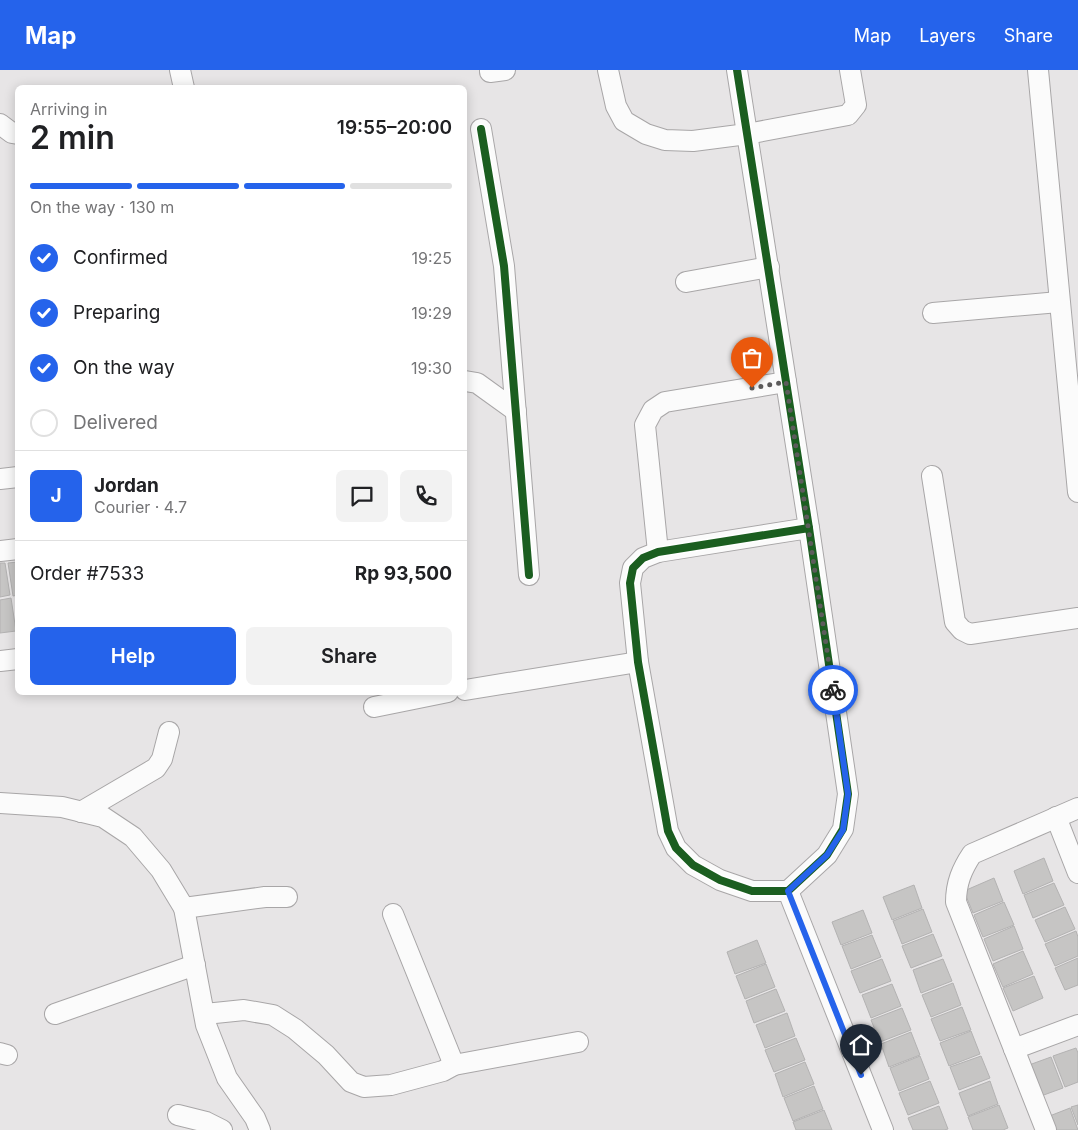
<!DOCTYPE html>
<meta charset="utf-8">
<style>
body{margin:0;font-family:Inter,sans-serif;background:#f2f2f2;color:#202124;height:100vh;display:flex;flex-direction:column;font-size:19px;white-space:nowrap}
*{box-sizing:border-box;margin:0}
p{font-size:16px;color:#757577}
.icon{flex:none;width:28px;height:28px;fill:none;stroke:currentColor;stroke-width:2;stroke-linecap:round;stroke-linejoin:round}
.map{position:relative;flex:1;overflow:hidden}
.drawer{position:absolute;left:15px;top:15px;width:452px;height:610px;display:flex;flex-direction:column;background:#fff;border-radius:8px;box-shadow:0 2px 12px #0003}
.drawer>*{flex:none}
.pin{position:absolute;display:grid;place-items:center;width:42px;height:42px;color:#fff;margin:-51px -21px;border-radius:50% 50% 50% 0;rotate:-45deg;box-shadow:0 0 5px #0007}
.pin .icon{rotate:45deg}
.courier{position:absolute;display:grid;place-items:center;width:50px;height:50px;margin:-25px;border:4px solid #2563eb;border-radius:50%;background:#fff;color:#222;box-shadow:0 1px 6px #0007}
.summary em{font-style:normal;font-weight:600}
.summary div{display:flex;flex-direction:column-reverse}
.summary{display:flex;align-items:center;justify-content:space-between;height:85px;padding:0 15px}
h1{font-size:32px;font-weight:600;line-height:38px}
.bar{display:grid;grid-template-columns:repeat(4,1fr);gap:8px 5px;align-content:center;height:60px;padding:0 15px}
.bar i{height:6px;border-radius:4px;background:#e0e0e0}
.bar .selected{background:#2563eb}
.bar p{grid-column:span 4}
.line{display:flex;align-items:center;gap:12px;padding:0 15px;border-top:1px solid #e0e0e0}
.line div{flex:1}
.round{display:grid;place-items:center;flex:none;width:52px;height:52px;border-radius:8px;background:#f2f2f2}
ol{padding:0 15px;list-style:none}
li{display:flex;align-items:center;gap:15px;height:55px}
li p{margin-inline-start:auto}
li .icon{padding:5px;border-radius:50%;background:#2563eb;color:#fff;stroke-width:4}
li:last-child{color:#757577}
li i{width:28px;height:28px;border:2px solid #e0e0e0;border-radius:50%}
.cta{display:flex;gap:10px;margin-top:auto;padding:10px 15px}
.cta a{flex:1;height:58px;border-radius:8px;background:#2563eb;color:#fff;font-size:20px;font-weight:600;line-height:58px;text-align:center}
.cta a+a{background:#f2f2f2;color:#202124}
header{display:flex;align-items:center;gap:30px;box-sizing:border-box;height:70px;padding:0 25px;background:#2563eb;color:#fff}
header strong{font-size:24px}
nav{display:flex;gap:28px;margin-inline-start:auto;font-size:18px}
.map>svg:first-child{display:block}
.building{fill:#c6c5c4;stroke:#b3b2b2}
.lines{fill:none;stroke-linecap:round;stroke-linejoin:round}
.minor-casing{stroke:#a8a6a7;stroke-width:22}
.minor{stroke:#fbfbfb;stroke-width:20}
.cycleway-casing{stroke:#fff;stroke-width:11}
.cycleway{stroke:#1b5e20;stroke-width:8}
.done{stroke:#5c5b5b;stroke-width:5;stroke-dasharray:0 9}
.route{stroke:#2563eb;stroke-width:6}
</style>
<header>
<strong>Map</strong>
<nav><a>Map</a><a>Layers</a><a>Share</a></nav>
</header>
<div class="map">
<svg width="1078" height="1060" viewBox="0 0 1078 1060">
<rect width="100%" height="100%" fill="#e7e5e6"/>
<!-- building -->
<g class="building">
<polygon points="18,492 18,525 13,526 8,493"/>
<polygon points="0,493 5,493 10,525 0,527"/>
<polygon points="11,528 16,561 0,563 0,530"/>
<polygon points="1044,788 1053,811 1023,824 1014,801"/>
<polygon points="994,808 1003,831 973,843 964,821"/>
<polygon points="1054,813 1064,835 1033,848 1024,825"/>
<polygon points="914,815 922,838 892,850 883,827"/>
<polygon points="1004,832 1014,855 983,867 974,845"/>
<polygon points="1065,837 1075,859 1045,872 1035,850"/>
<polygon points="923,839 932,862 902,874 893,851"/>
<polygon points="863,840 872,863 841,875 832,852"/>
<polygon points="1014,856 1023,879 993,891 984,869"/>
<polygon points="1076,861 1078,867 1078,886 1055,896 1045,874"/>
<polygon points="933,864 942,886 911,898 902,876"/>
<polygon points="872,865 881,887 851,899 842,876"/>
<polygon points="757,870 766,893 735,904 727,882"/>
<polygon points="1023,881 1033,904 1003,917 993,894"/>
<polygon points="1078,888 1078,915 1065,920 1055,898"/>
<polygon points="882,889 891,911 860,923 851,901"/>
<polygon points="943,889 952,911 921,923 913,900"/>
<polygon points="766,894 775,917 745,929 736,906"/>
<polygon points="1034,906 1043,928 1013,941 1003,918"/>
<polygon points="953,913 961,935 931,947 922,925"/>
<polygon points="892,914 901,936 871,948 862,925"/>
<polygon points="776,919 785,941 754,953 746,931"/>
<polygon points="962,937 971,960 940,971 931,949"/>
<polygon points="902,938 911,960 880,972 871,950"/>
<polygon points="787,943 795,966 765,978 756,955"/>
<polygon points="971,961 980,984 949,996 940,973"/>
<polygon points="911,962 920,985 889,997 881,974"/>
<polygon points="796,968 805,990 774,1002 765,980"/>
<polygon points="1076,978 1078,983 1078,1012 1065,1017 1053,986"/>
<polygon points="920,986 929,1009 899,1021 890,998"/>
<polygon points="981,986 990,1008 959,1020 950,997"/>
<polygon points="1051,987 1063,1018 1041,1026 1029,995"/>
<polygon points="805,992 814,1014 783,1027 775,1004"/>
<polygon points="930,1011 939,1033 908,1045 899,1023"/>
<polygon points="990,1011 998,1034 968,1046 959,1023"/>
<polygon points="814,1016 823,1039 793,1051 784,1028"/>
<polygon points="999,1035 1008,1058 1003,1060 973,1060 968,1047"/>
<polygon points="1078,1035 1078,1055 1071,1037"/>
<polygon points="939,1036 948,1059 944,1060 913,1060 908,1048"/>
<polygon points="1070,1038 1078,1060 1052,1060 1047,1047"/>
<polygon points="824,1040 832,1060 796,1060 793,1052"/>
</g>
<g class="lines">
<defs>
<g id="minor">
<polyline points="180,0 184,18"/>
<polyline points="490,0 490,2 505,0"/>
<polyline points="608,0 616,36 624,51 646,64 665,70 693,71 747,64 848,45 856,35 850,0"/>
<polyline points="737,0 809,458"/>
<polyline points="1038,0 1078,422"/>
<polyline points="0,54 12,63 18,64"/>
<polyline points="481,59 504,196 529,505"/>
<polyline points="686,212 769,197"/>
<polyline points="933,243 1059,232"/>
<polyline points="465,311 477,313 516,341"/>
<polyline points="932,406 955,552 962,560 970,564 1078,548"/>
<polyline points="0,409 18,407"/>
<polygon points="809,458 848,724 843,759 827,785 788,821 752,821 720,810 693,795 676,778 668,761 638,592 630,513 633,498 643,488 658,482"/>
<polyline points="0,481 18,479"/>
<polyline points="658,482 645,355 653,340 665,332 786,312"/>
<polyline points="0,591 18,589"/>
<polyline points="465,620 638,592"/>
<polyline points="374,637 448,622"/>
<polyline points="0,733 62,737 103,747 133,767 161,800 184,838 265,827 287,827"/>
<polyline points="81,742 156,698 162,689 169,662"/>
<polyline points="1056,747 1078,803"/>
<polyline points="788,821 883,1060"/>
<polyline points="184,838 206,955 227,1008 255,1048 260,1060"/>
<polyline points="393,844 454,995"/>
<polyline points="55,944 195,895"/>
<polyline points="205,944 244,940 273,945 295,959 326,985 351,1012 364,1017 391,1015 443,1001 454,995 578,972"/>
<polyline points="1014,979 1078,955"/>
<polyline points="0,983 7,985"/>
<polyline points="178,1045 206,1052 222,1060"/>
<path d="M1046,1060l-90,-228c0,-19 6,-33 16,-48l106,-46"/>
</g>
</defs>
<!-- minor casing -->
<use href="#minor" class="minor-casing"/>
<!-- minor -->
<use href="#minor" class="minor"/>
<defs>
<g id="cycleway">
<polyline points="737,0 809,458"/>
<polyline points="481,59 504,196 529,505"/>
<polygon points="809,458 848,724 843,759 827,785 788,821 752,821 720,810 693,795 676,778 668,761 638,592 630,513 633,498 643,488 658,482"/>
</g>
</defs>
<!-- cycleway casing -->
<use href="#cycleway" class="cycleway-casing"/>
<!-- cycleway -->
<use href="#cycleway" class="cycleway"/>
</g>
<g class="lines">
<!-- done -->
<polyline class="done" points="752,318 786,312 833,620"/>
<!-- route -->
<polyline class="route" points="833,620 848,724 843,760 827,785 788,821 861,1005"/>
</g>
</svg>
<div class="pin" style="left:752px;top:318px;background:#ea580c"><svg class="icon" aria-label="bag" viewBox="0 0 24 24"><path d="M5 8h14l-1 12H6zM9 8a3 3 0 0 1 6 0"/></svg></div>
<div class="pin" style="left:861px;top:1005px;background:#1f2937"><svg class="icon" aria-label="home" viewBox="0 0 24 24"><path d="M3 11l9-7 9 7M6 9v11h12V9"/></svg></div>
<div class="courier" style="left:833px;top:620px"><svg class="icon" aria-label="bike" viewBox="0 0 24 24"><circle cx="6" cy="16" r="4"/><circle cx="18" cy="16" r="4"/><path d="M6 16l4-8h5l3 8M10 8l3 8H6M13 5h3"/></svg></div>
<section class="drawer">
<div class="summary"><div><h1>2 min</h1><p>Arriving in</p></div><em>19:55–20:00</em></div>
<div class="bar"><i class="selected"></i><i class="selected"></i><i class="selected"></i><i></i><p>On the way · 130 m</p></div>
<ol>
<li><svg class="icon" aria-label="check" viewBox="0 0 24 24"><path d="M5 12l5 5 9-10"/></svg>Confirmed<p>19:25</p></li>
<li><svg class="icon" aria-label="check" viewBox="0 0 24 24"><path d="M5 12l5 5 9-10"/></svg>Preparing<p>19:29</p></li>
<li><svg class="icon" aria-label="check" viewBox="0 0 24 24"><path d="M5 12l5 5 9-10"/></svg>On the way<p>19:30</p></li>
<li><i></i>Delivered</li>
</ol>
<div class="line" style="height:90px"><b class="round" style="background:#2563eb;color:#fff">J</b><div><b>Jordan</b><p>Courier · 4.7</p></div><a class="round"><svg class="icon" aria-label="chat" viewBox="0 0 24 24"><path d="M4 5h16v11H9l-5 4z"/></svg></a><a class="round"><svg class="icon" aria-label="phone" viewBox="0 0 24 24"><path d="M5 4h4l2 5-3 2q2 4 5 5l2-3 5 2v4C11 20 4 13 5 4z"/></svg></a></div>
<div class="line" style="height:65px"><div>Order #7533</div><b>Rp 93,500</b></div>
<div class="cta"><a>Help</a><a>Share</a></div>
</section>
</div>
